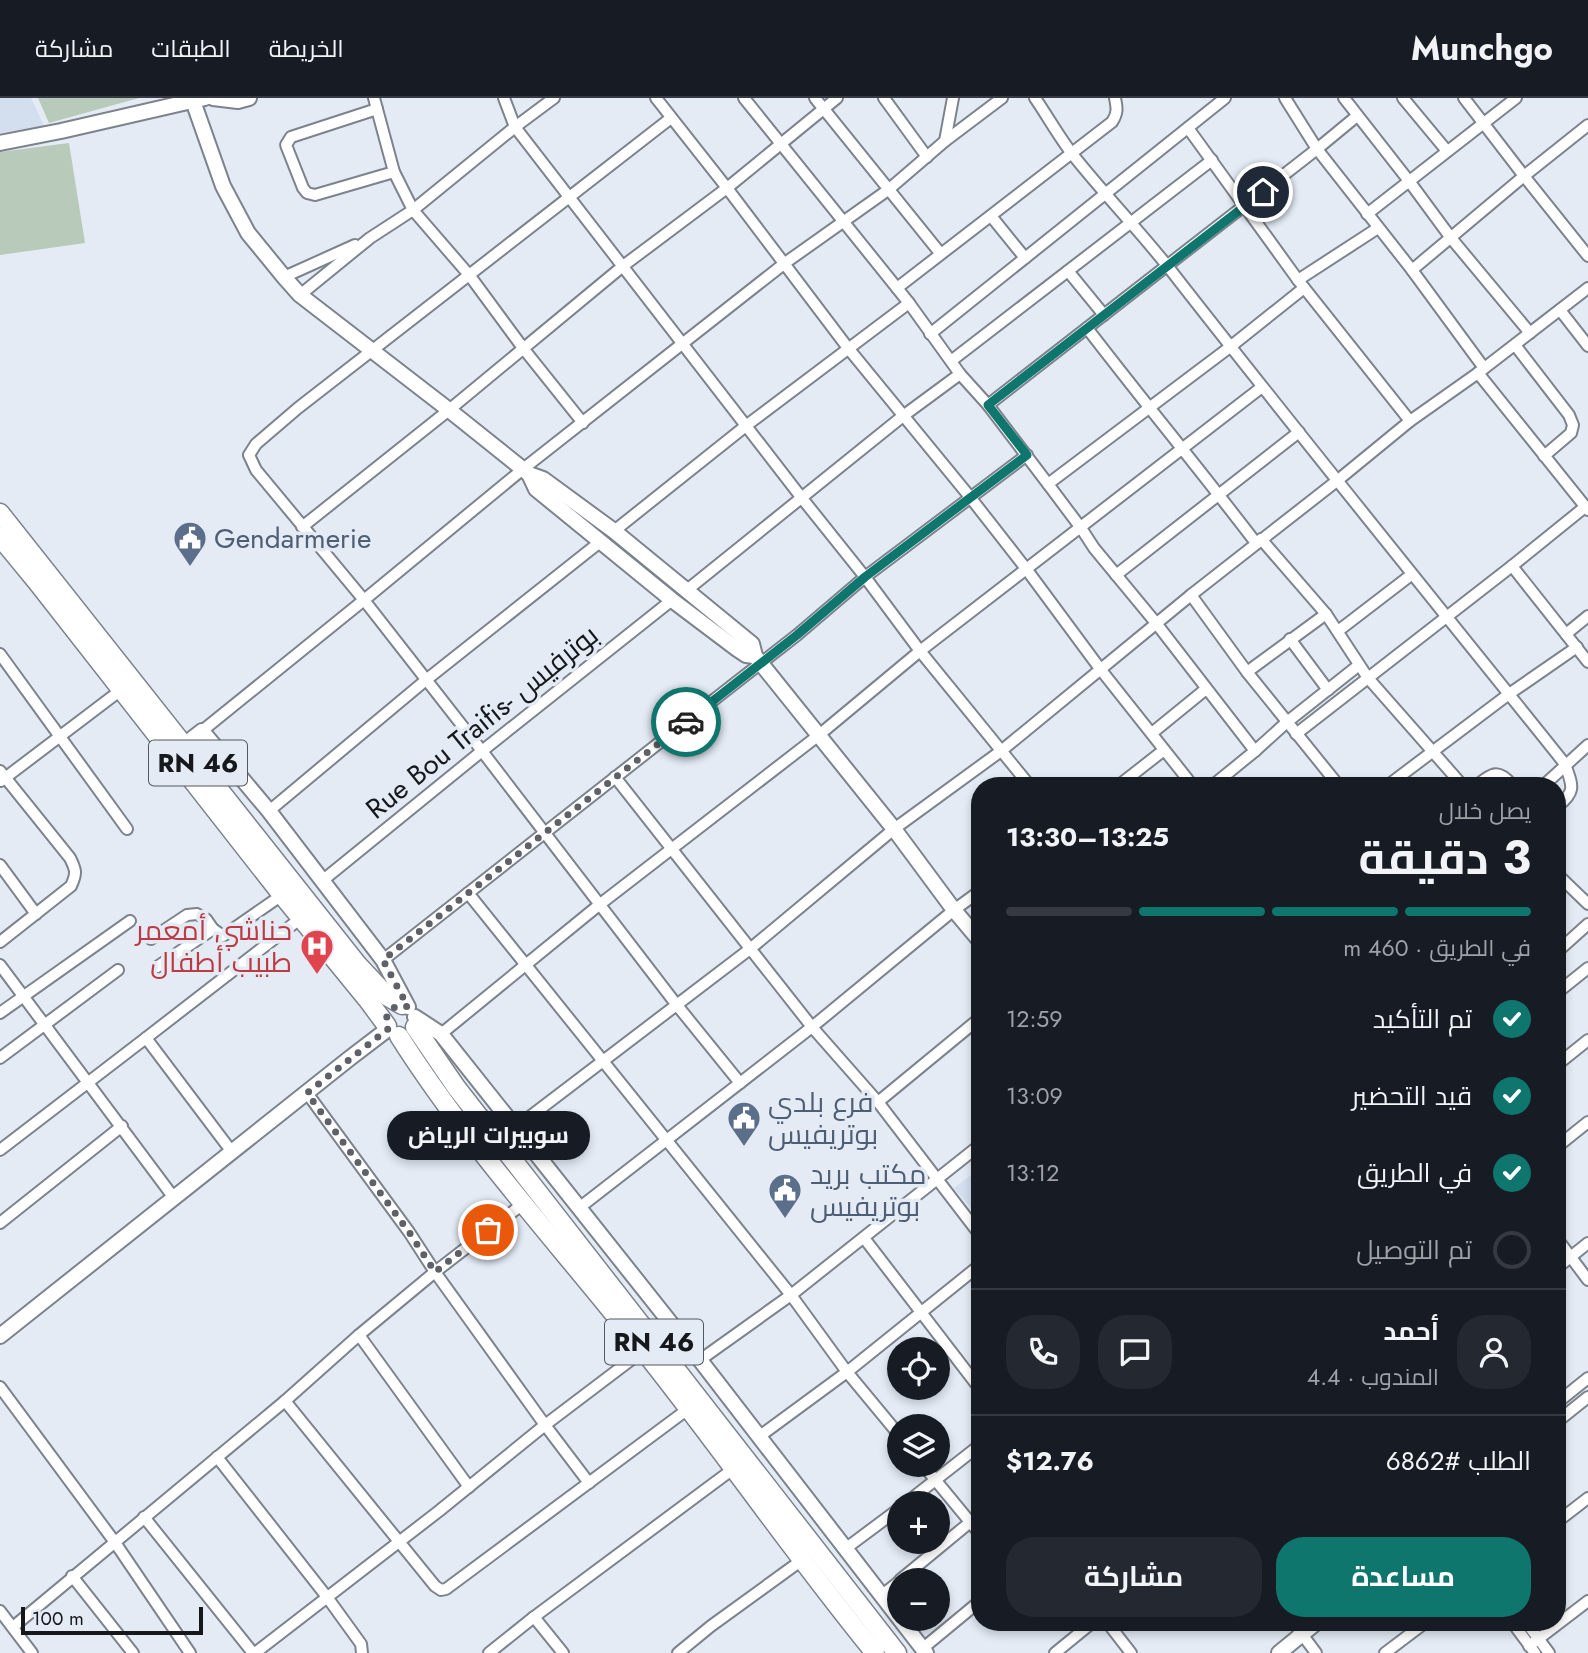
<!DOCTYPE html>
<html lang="ar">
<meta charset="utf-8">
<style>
body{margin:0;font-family:Jost,Cairo,sans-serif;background:#242831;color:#f1f3f6;direction:rtl;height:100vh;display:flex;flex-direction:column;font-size:26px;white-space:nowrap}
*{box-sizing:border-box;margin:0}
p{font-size:23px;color:#9ea1a6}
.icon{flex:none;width:38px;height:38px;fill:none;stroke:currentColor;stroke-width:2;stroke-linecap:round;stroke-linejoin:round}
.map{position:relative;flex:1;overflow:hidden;direction:ltr}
.details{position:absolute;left:971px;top:679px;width:595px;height:854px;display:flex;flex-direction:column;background:#171b24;border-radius:28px;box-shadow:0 4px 10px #0003;direction:rtl}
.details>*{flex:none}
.buttons{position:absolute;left:887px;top:1239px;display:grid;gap:14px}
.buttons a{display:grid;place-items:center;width:63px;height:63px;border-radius:50%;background:#171b24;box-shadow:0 4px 10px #0003;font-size:35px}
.scale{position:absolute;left:21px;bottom:18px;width:182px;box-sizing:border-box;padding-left:7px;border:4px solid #16181c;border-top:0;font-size:19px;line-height:24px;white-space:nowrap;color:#16181c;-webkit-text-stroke:5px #e4ebf5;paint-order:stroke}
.pin{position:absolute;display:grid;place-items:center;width:60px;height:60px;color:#fff;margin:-30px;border:4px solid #fff;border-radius:50%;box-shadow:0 2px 7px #0007}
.courier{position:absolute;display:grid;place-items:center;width:70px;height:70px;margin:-35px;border:5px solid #0f766e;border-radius:50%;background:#fff;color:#222;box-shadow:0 2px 9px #0007}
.bubble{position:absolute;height:49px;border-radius:24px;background:#171b24;box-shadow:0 4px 10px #0003;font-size:23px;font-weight:700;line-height:49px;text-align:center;direction:rtl}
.head em{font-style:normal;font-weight:700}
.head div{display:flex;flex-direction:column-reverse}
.head{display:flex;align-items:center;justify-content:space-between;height:119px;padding:0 35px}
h1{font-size:46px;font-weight:700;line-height:52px}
.bar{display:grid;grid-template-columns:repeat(4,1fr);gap:10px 7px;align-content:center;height:84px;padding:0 35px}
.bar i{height:9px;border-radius:5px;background:#363941}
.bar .active{background:#0f766e}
.bar p{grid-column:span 4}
.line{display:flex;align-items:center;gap:18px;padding:0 35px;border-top:2px solid #363941}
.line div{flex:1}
.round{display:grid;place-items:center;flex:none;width:74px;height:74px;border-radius:28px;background:#242831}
ol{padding:0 35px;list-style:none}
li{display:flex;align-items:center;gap:21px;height:77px}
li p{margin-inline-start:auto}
li .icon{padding:7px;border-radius:50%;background:#0f766e;color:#fff;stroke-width:4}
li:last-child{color:#9ea1a6}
li i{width:38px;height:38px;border:4px solid #363941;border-radius:50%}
.action{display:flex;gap:14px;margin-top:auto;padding:14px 35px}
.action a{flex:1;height:80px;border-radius:28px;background:#0f766e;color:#fff;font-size:28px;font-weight:700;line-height:80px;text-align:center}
.action a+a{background:#242831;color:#f1f3f6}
header{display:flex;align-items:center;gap:42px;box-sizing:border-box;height:98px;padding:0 35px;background:#171b24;border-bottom:2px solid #363941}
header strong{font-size:33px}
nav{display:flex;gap:38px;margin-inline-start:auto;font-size:24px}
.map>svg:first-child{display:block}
.built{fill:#d3deee}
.green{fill:#b8cab9}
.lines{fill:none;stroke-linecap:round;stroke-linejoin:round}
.minor-casing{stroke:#7d838c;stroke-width:14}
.tertiary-casing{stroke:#7d838c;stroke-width:18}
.trunk-casing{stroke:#7d838c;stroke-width:21}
.minor{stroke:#fff;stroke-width:10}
.tertiary{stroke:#fff;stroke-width:14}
.trunk{stroke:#fff;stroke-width:18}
.done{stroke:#5e6268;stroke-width:7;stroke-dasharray:0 12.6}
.route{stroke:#0f766e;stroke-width:9}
.labels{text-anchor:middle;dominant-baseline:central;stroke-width:7;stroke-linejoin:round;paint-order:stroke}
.shield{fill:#e4ebf5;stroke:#54575d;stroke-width:2}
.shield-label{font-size:26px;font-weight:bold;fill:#16181c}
.service-label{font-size:28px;fill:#4e5e75;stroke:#e4ebf5;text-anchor:start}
.street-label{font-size:28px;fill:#16181c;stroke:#e4ebf5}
.health-label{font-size:28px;fill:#be3a42;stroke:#e4ebf5;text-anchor:end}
</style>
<header>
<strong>Munchgo</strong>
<nav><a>الخريطة</a><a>الطبقات</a><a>مشاركة</a></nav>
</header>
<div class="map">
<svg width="1588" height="1555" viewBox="0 0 1588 1555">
<rect width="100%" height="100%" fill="#e4ebf5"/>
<!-- built -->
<g class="built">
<polygon points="0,0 31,0 44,28 0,35"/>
<polygon points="980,1070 980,1120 954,1090"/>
</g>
<!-- green -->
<g class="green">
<polygon points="38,0 139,0 49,25"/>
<polygon points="69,45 85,145 0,157 0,54"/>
</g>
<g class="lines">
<defs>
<g id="minor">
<polyline points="374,0 394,74 413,112 470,178 523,250 583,325"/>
<polyline points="504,0 515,29 801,399 865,479 920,553 1030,688"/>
<polyline points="656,0 727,90 848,250 970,399 1027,472 1101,572 1193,688"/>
<polyline points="744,0 909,205 960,276 988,307 1048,386 1081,430 1094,450 1156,525 1255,653 1287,624 1359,567"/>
<polyline points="815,0 940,155"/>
<polyline points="884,0 927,59"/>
<path d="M1035,0c13,19 24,39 38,57 31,39 65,74 96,113 130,167 264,331 396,496 7,21 12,27 -7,42"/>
<polyline points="1285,0 1317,51 1412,172 1484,270"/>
<polyline points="1344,0 1409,83 1451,140 1530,235"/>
<polyline points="1403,0 1447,53"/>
<polyline points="1464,0 1524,78 1588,158"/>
<polyline points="377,11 291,39 286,47 303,90 307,95 315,97 394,74"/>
<polyline points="671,20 298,310 256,346 249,357 256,372 364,502 482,653 676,906 740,985"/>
<polyline points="1188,30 1298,182 1410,323"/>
<polyline points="945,43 953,0"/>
<polyline points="1367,116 1516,0"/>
<polyline points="991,118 1025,160"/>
<polyline points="1412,172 1524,78 1588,27"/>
<polyline points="1068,173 1104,217"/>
<polyline points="284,179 355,147"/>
<polyline points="1298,182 1378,130"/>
<path d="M897,190l215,-166c6,-9 5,-14 3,-24"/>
<polyline points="300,197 370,140 413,112 515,29 554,0"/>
<polyline points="1560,212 1588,248"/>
<path d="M1087,230c56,73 114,143 169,215"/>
<polyline points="930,236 1225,0"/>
<polyline points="1515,247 1569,317 1573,327 1571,335 1544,358"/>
<polyline points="951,263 1212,62"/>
<polyline points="1478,275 1588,412"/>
<polyline points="988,307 1317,51 1357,18"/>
<polyline points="1048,386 1230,249 1304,190"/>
<polyline points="302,429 449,312 623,168 727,90 837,0"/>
<polyline points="614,433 747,327 909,205"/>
<polyline points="1261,441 1326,516"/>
<polyline points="1512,468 1588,564"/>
<polyline points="1116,477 1299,334"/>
<polyline points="687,492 903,318 960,276"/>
<polyline points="1191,497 1247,574 1339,688"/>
<polyline points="1338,533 1411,477"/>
<polyline points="1566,536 1588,518"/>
<polyline points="1290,541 1328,592"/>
<polyline points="0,556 127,731"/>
<polyline points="1247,574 1326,516 1368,580 1463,688"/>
<polyline points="202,633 364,502 523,371 785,165 888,92 945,43 1002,0"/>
<polyline points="1152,635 1206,591"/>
<polyline points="1296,636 1512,468 1585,409"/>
<path d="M0,673l70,87c6,12 7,15 1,28l-71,56"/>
<polyline points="615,679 812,929 878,1004 980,1137"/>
<polyline points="1,683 121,592"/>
<polyline points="1118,688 1164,652"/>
<polyline points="1212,688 1255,653"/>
<polyline points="1387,688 1509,596 1577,549"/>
<path d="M1476,688c17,-13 22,-18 37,0"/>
<polyline points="1543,688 1588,647"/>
<polyline points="269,713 426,582 600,444"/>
<polyline points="0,767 36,816"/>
<polyline points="1558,777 1588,806"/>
<polyline points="322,783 482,653 672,502"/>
<polyline points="468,795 791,1197 847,1274 900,1338"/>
<polyline points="151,841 187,817 197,816 206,821 213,831 223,838 282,797"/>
<polyline points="1558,853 1588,826"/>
<polyline points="383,862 720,597 797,537 865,479 1027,357"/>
<polyline points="0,867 174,1100"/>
<polyline points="157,869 213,831"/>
<polyline points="1558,894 1588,870"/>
<polyline points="0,915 130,823"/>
<polyline points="441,936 599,807 819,637 920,553 1262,289"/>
<polyline points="146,940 301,820"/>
<polyline points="0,960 118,872"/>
<polyline points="1558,966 1588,942"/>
<polyline points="307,995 409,1134 435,1174 545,1327 589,1385"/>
<polyline points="878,1004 980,920"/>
<polyline points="498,1043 750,851 894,731 1001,653 1191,497 1338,382 1410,323 1478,275 1588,190"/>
<polyline points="1558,1048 1588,1024"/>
<polyline points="0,1052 146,940 232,1054"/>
<polyline points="579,1110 812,929 954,812 980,793"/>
<polyline points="0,1125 122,1028"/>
<polyline points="864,1140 980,1291"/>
<polyline points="1558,1142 1588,1182"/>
<polyline points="1558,1169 1588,1145"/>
<polyline points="359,1237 469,1389"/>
<polyline points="700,1262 791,1197 980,1047"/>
<polyline points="0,1289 114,1443 190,1555"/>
<polyline points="285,1303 435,1488 441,1492 446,1491 688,1311"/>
<polyline points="1558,1304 1588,1280"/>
<polyline points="1558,1323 1588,1299"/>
<polyline points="760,1338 847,1274 980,1167"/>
<polyline points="217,1359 327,1499 361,1546 362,1555"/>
<polyline points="923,1367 980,1436"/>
<polyline points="906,1405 980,1347"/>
<polyline points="144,1419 253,1555"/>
<polyline points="1558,1423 1588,1400"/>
<polyline points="845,1451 900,1410"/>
<polyline points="72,1478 133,1555"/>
<polyline points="900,1482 980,1416"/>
<polyline points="881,1498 900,1483"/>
<polyline points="0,1513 32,1555"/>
<polyline points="534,1519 563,1555"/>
<polyline points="1107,1524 1131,1555"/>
<polyline points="1293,1524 1316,1555"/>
<polyline points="1512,1524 1535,1555"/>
<polyline points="1526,1524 1549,1555"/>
<polyline points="13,1529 285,1303 359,1237 435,1174 524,1105"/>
<polyline points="1529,1548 1588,1503"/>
<polyline points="922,1551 980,1503"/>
<polyline points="255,1555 439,1413 545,1327 644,1252"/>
<polyline points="489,1555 534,1519 733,1371"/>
<polyline points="678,1555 711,1528 802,1462"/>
<polyline points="1055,1555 1093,1524"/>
<polyline points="1385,1555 1426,1524"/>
</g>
<g id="tertiary">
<polyline points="213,0 238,3 249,0"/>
<polyline points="193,3 223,88 248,135 284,179 300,197 449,312 529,376 543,381 614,433 752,546 755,558 894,731 954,812 980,843"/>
<polyline points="0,45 61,33 205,0"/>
<polyline points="529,376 536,391 672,502 737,551 746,557 755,558"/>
<polyline points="184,647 202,633 269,713 383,862 408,909"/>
<polyline points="415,919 441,936 700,1262 926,1555"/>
<polyline points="0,1238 350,960 388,931"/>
<polyline points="1279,1555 1317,1524"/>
</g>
<g id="trunk">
<polyline points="0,415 358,867 388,899 402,907"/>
<polyline points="0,439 37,484 282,797 367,901 387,928"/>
<polyline points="415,929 456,989 897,1555"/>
<path d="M399,938c71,112 162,210 244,314 79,99 151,204 232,303"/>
</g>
</defs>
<!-- minor casing -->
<use href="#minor" class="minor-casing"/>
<!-- tertiary casing -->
<use href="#tertiary" class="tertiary-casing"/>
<!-- trunk casing -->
<use href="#trunk" class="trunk-casing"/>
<!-- minor -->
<use href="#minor" class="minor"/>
<!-- tertiary -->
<use href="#tertiary" class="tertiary"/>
<!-- trunk -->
<use href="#trunk" class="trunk"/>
</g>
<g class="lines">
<!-- done -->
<path class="done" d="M488,1132l-53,42 -26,-40 -102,-139 81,-64c-6,-15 5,-27 20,-22l-25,-47 303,-238"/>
<!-- route -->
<polyline class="route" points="686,624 797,537 865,479 1027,357 988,307 1263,94"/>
</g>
<!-- icons -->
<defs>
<symbol id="civic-pin" viewBox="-11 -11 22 30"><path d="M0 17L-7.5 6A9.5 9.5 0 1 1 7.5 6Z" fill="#5c6f8a" stroke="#e4ebf5"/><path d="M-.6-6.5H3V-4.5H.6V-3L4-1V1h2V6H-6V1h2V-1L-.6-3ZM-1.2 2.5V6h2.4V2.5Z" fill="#fff"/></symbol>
<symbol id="hospital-pin" viewBox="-11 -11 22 30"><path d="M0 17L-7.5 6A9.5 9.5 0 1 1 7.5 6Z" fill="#e0444e" stroke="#e4ebf5"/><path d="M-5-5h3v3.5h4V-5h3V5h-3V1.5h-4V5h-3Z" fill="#fff"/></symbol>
</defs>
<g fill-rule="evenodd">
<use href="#civic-pin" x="171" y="421" width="38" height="52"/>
<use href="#hospital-pin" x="298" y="829" width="38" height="52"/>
<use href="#civic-pin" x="725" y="1001" width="38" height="52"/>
<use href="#civic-pin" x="766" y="1073" width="38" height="52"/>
</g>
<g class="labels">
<!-- shield labels -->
<g class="shield">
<rect x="149" y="642.5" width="98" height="45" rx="5"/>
<rect x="605" y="1221.5" width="98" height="45" rx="5"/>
</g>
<g class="shield-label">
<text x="198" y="665">RN 46</text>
<text x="654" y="1244">RN 46</text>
</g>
<!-- service labels -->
<g class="service-label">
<text x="214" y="440">Gendarmerie</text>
<text x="768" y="1004">فرع بلدي<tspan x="768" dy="32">بوتريفيس</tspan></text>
<text x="810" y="1076">مكتب بريد<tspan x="810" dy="32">بوتريفيس</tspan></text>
</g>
<!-- street labels -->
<g class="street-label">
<text transform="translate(482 624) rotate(-39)">Rue Bou Traifis- بوترفيس</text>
</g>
<!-- health labels -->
<g class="health-label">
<text x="292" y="832">حناشي أمعمر<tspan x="292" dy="32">طبيب أطفال</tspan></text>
</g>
</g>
</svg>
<div class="buttons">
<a><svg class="icon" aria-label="locate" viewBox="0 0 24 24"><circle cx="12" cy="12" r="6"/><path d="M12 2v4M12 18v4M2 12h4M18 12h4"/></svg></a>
<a><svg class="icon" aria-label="layers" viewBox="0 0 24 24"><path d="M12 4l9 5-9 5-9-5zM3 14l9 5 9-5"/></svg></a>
<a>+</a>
<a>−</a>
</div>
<div class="scale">100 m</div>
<div class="pin" style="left:488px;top:1132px;background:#ea580c"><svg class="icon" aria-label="bag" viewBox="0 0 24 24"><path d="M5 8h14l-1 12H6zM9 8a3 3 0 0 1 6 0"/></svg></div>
<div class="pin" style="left:1263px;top:94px;background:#1f2937"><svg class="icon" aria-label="home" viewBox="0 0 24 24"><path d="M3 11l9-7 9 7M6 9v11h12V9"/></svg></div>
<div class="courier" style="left:686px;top:624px"><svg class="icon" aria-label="car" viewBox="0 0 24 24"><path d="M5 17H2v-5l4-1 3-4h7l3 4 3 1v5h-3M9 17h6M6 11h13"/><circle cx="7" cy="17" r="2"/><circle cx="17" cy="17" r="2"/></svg></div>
<div class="bubble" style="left:387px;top:1013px;width:203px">سوبيرات الرياض</div>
<section class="details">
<div class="head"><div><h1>3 دقيقة</h1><p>يصل خلال</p></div><em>13:25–13:30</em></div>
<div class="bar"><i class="active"></i><i class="active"></i><i class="active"></i><i></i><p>في الطريق · 460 m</p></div>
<ol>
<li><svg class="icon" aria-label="check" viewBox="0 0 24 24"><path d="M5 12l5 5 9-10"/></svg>تم التأكيد<p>12:59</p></li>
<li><svg class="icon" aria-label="check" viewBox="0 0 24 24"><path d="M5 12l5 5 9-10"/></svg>قيد التحضير<p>13:09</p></li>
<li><svg class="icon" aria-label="check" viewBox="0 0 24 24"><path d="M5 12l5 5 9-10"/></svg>في الطريق<p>13:12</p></li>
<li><i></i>تم التوصيل</li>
</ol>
<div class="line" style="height:126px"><a class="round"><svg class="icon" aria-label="person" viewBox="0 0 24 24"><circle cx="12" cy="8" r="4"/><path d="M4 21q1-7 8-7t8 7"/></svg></a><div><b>أحمد</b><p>المندوب · 4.4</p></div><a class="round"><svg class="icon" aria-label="chat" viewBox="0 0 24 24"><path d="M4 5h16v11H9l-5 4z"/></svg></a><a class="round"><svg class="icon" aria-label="phone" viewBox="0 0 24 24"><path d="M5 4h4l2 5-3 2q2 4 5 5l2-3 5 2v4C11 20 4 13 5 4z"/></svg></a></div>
<div class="line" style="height:91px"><div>الطلب #6862</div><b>$12.76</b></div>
<div class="action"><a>مساعدة</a><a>مشاركة</a></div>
</section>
</div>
